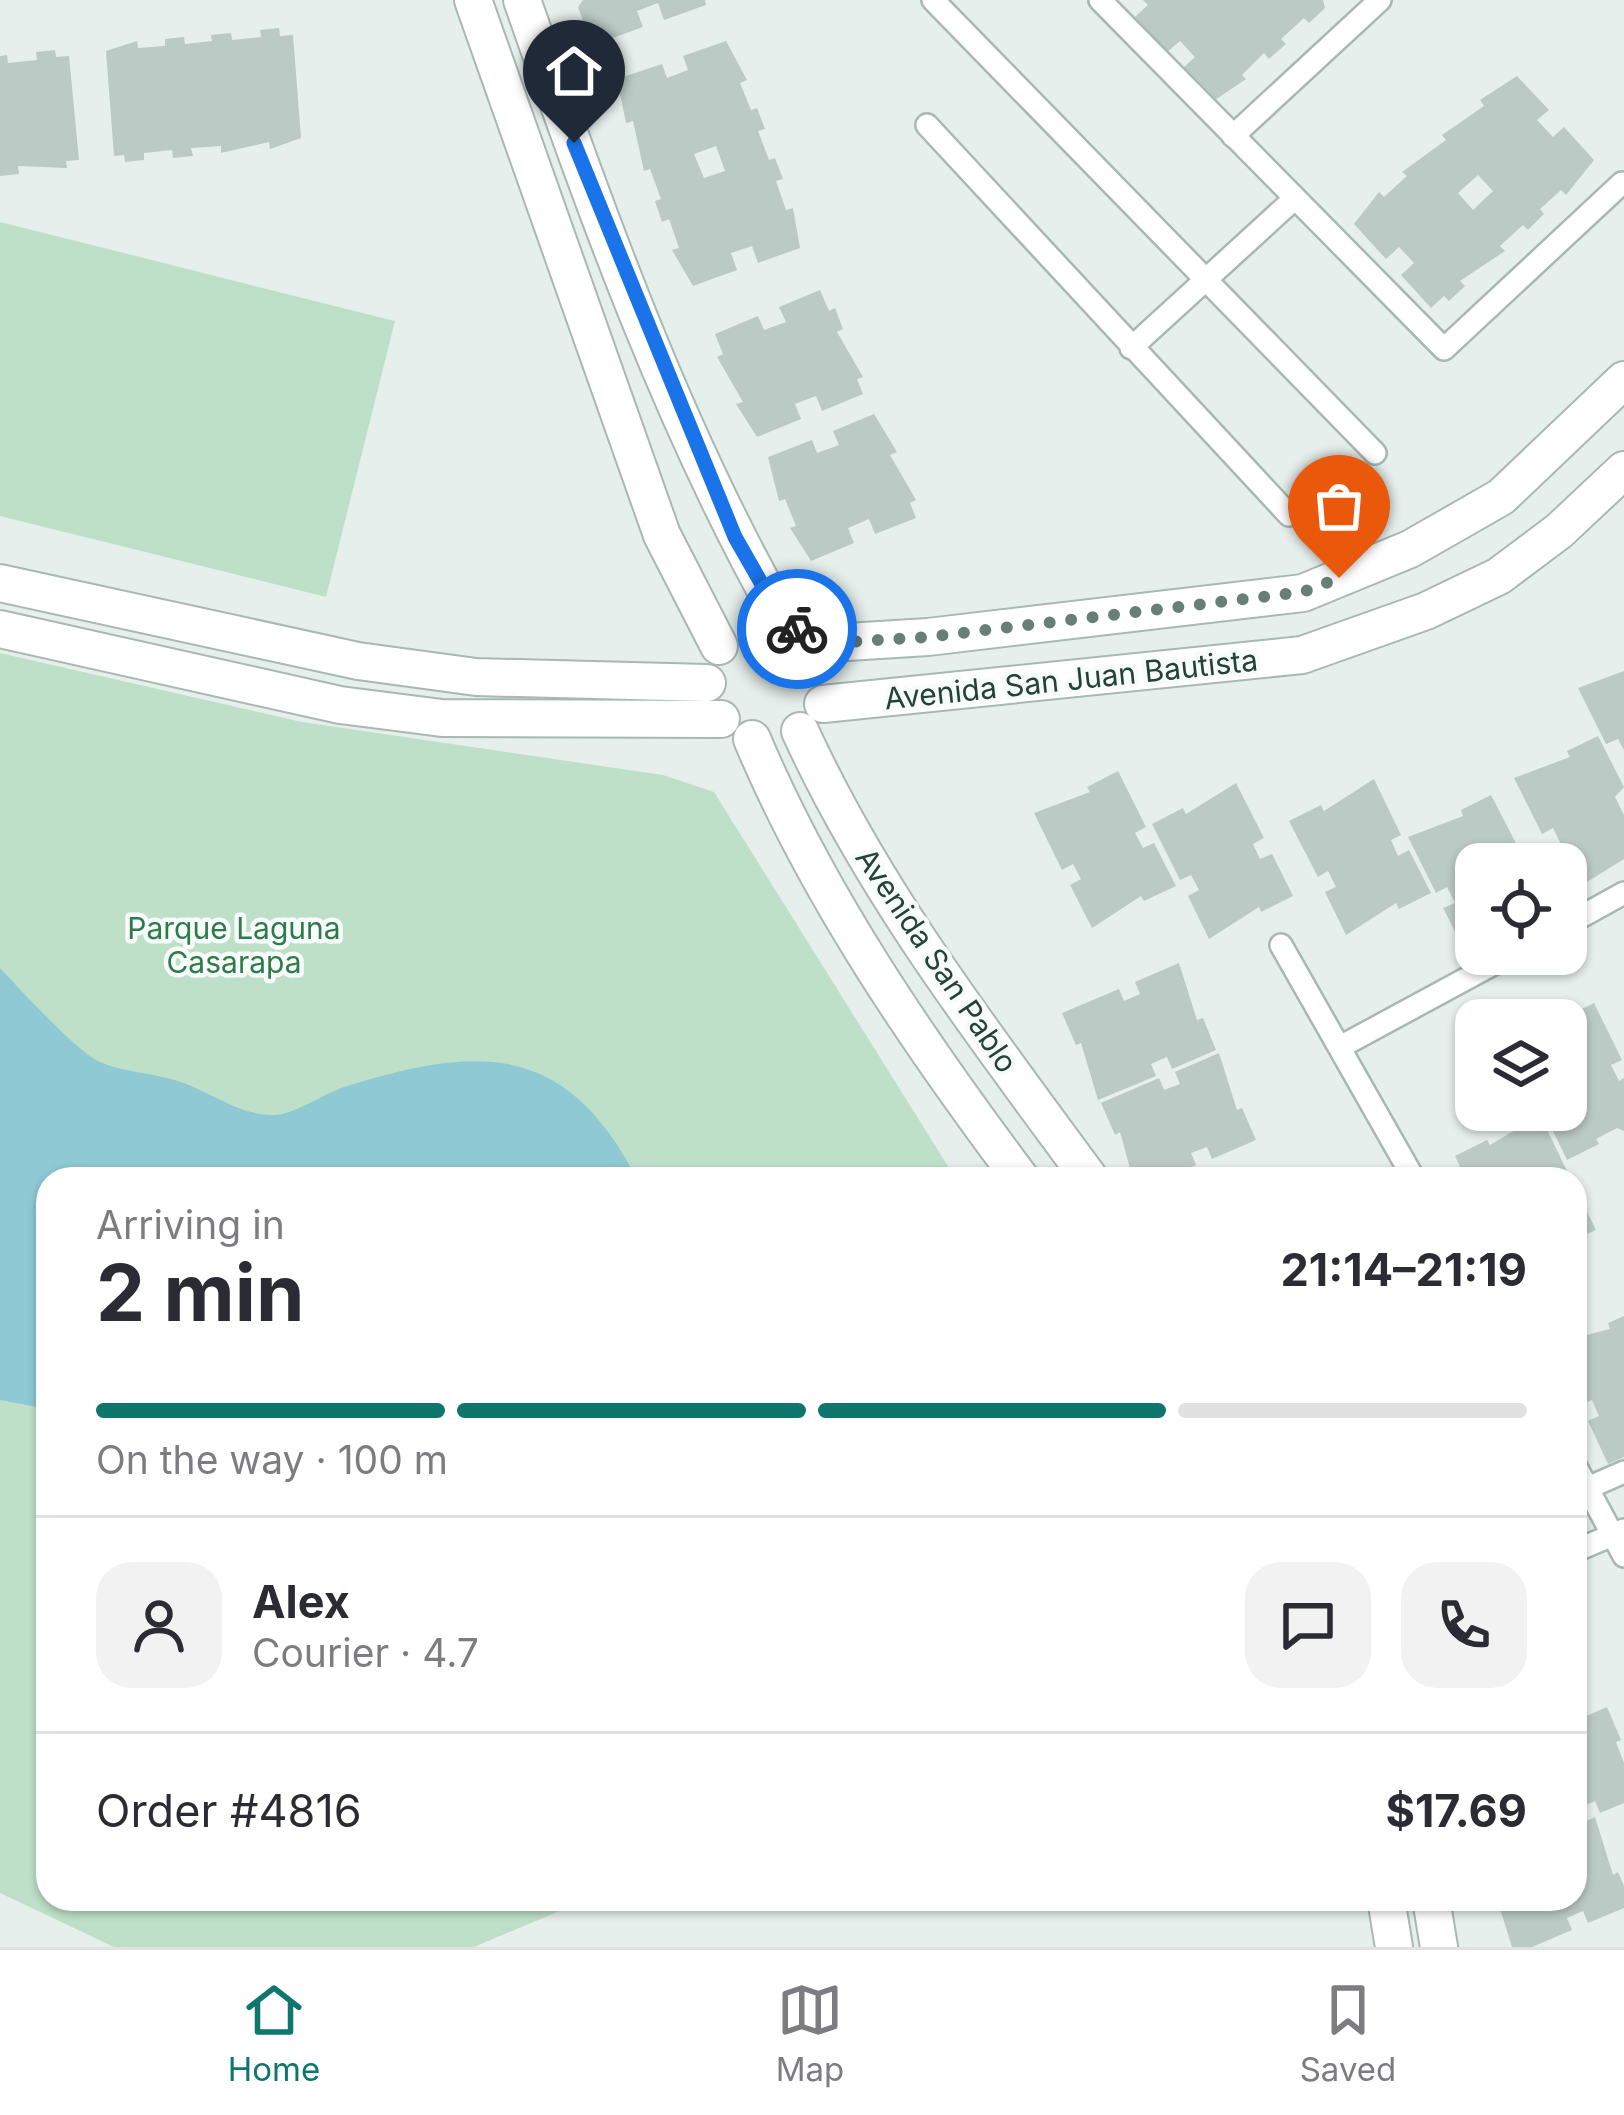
<!DOCTYPE html>
<meta charset="utf-8">
<style>
body{margin:0;font-family:Inter,sans-serif;background:#f2f2f3;color:#2b2b33;height:100vh;display:flex;flex-direction:column;font-size:45px;white-space:nowrap}
*{box-sizing:border-box;margin:0}
p{font-size:39px;color:#7c7c81}
.icon{flex:none;width:66px;height:66px;fill:none;stroke:currentColor;stroke-width:2;stroke-linecap:round;stroke-linejoin:round}
.map{position:relative;flex:1;overflow:hidden}
.drawer{position:absolute;left:36px;top:1167px;width:1551px;height:744px;display:flex;flex-direction:column;background:#fff;border-radius:36px;box-shadow:0 3px 9px #0004}
.drawer>*{flex:none}
.controls{position:absolute;left:1455px;top:843px;display:grid;gap:24px}
.controls a{display:grid;place-items:center;width:132px;height:132px;border-radius:24px;background:#fff;box-shadow:0 3px 9px #0004;font-size:60px}
.pin{position:absolute;display:grid;place-items:center;width:102px;height:102px;color:#fff;margin:-123px -51px;border-radius:50% 50% 50% 0;rotate:-45deg;box-shadow:0 0 12px #0007}
.pin .icon{rotate:45deg}
.courier{position:absolute;display:grid;place-items:center;width:120px;height:120px;margin:-60px;border:9px solid #1a73e8;border-radius:50%;background:#fff;color:#222;box-shadow:0 3px 15px #0007}
.head em{font-style:normal;font-weight:700}
.head div{display:flex;flex-direction:column-reverse}
.head{display:flex;align-items:center;justify-content:space-between;height:204px;padding:0 60px}
h1{font-size:78px;font-weight:700;line-height:90px}
.bar{display:grid;grid-template-columns:repeat(4,1fr);gap:18px 12px;align-content:center;height:144px;padding:0 60px}
.bar i{height:15px;border-radius:9px;background:#e1e1e2}
.bar .selected{background:#0f766e}
.bar p{grid-column:span 4}
.line{display:flex;align-items:center;gap:30px;padding:0 60px;border-top:3px solid #e1e1e2}
.line div{flex:1}
.round{display:grid;place-items:center;flex:none;width:126px;height:126px;border-radius:36px;background:#f2f2f3}
.menu{display:flex;justify-content:space-around;align-items:center;height:168px;border-top:3px solid #e1e1e2;background:#fff;font-size:33px;color:#7c7c81}
.menu a{display:grid;justify-items:center;gap:6px}
.menu .selected{color:#0f766e}
.map>svg:first-child{display:block}
.green{fill:#bfe0c8}
.water{fill:#8ec9d4}
.building{fill:#bbcac4;fill-rule:evenodd}
.lines{fill:none;stroke-linecap:round;stroke-linejoin:round}
.service-casing{stroke:#a8b8b2;stroke-width:26}
.minor-casing{stroke:#a8b8b2;stroke-width:40}
.service{stroke:#fff;stroke-width:21}
.minor{stroke:#fff;stroke-width:36}
.done{stroke:#687f78;stroke-width:12;stroke-dasharray:0 21.6}
.route{stroke:#1a73e8;stroke-width:15}
.labels{text-anchor:middle;dominant-baseline:central;stroke-width:9;stroke-linejoin:round;paint-order:stroke}
.street-label{font-size:30px;fill:#24423a;stroke:#f7fbf9}
.park-label{font-size:30px;fill:#2d7a4b;stroke:#f7fbf9}
</style>
<div class="map">
<svg width="1624" height="1947" viewBox="0 0 1624 1947">
<rect width="100%" height="100%" fill="#e6efeb"/>
<!-- green -->
<g class="green">
<polygon points="0,222 395,321 326,597 0,516"/>
<polygon points="0,653 302,722 663,775 714,792 956,1179 48,1179 48,1899 588,1899 474,1947 114,1947 0,1893"/>
</g>
<!-- water -->
<path class="water" d="M0,968c20,21 77,84 100,94 25,11 56,11 81,20 30,10 61,35 95,33 21,-2 47,-21 68,-28 135,-42 222,-46 293,92h-589v230l-48,-9z"/>
<!-- building -->
<g class="building">
<polygon points="583,0 705,0 706,5 664,20 658,3 637,11 643,27 599,43 592,27 586,29 578,7"/>
<polygon points="1143,0 1323,0 1325,8 1309,23 1304,18 1281,39 1286,44 1269,59 1264,53 1242,75 1246,79 1212,102 1182,69 1195,57 1180,41 1167,52 1135,17 1148,5"/>
<polygon points="279,28 280,36 293,35 301,138 270,149 269,142 221,153 221,146 191,148 193,156 173,158 172,150 144,153 144,160 125,162 124,155 114,156 106,51 137,41 138,48 165,46 165,39 184,37 185,44 212,41 211,35 231,33 232,40 261,37 260,30"/>
<path d="M726,41l21,39 -7,3 11,27 6,-2 8,21 -7,2 11,29 6,-2 8,21 -7,2 10,29 7,-2 7,40 -42,15 -6,-17 -21,7 6,17 -44,16 -21,-36 7,-2 -10,-29 -7,3 -7,-21 6,-2 -11,-30 -6,2 -11,-50 -7,2 -9,-44 45,-15 5,14 21,-8 -5,-14zM716,146l9,25 -21,7 -10,-24z"/>
<polygon points="55,50 56,57 69,56 79,160 66,161 67,168 18,166 19,174 0,176 0,56 7,55 8,63 37,60 36,52"/>
<path d="M1517,76l32,34 -12,10 16,17 11,-10 30,33 -28,35 -5,-5 -21,19 4,5 -16,16 -5,-5 -23,21 5,5 -45,30 5,5 -16,15 -5,-5 -13,12 -30,-33 13,-12 -15,-16 -13,12 -32,-35 25,-32 5,5 23,-21 -5,-4 44,-32 -4,-5 42,-29 -4,-6zM1478,175l15,16 -20,19 -15,-17z"/>
<polygon points="820,290 829,311 835,308 843,329 837,332 863,377 857,379 863,394 822,411 816,396 795,404 801,419 757,437 736,404 743,402 717,357 723,354 715,334 758,316 764,330 786,322 779,307"/>
<polygon points="874,414 897,452 890,455 916,500 910,503 916,518 875,534 869,519 848,528 854,543 811,561 790,528 796,526 785,499 779,501 768,457 812,440 817,453 839,445 833,431"/>
<polygon points="1624,671 1624,750 1618,739 1606,744 1578,688"/>
<polygon points="1598,736 1624,787 1615,797 1624,815 1624,859 1571,892 1566,864 1557,864 1550,850 1561,844 1553,828 1542,834 1514,778 1570,757 1567,751"/>
<polygon points="1118,771 1146,827 1135,833 1143,848 1154,843 1176,886 1144,901 1141,896 1092,928 1070,885 1081,879 1073,864 1062,870 1034,813 1090,792 1087,787"/>
<polygon points="1374,779 1401,835 1391,840 1398,856 1409,850 1431,893 1399,909 1396,903 1346,935 1325,892 1336,887 1328,871 1318,877 1289,821 1321,805 1324,811"/>
<polygon points="1236,783 1264,838 1253,844 1260,859 1272,854 1293,896 1261,912 1259,907 1209,939 1188,896 1199,890 1191,875 1180,880 1152,824 1183,808 1186,814"/>
<polygon points="1491,795 1520,851 1508,856 1512,864 1476,864 1476,946 1465,951 1443,908 1455,903 1447,887 1436,893 1408,837 1463,816 1461,810"/>
<polygon points="1179,963 1197,1020 1203,1018 1216,1050 1172,1069 1167,1057 1151,1064 1156,1076 1098,1100 1081,1043 1076,1045 1062,1013 1119,989 1124,1001 1140,994 1135,982"/>
<polygon points="1594,1003 1622,1060 1611,1065 1619,1081 1624,1078 1624,1131 1617,1128 1596,1139 1599,1144 1567,1160 1546,1117 1566,1110 1566,1017"/>
<polygon points="1219,1053 1237,1110 1242,1108 1256,1140 1212,1159 1207,1147 1191,1153 1196,1165 1164,1179 1133,1179 1120,1132 1115,1135 1101,1103 1159,1078 1164,1090 1180,1084 1175,1072"/>
<polygon points="1540,1115 1567,1171 1557,1179 1466,1179 1455,1156 1487,1140 1490,1145"/>
<polygon points="1575,1187 1596,1230 1575,1239"/>
<polygon points="1624,1316 1624,1457 1608,1464 1588,1421 1599,1416 1592,1400 1580,1405 1575,1394 1575,1338 1610,1329 1608,1323"/>
<polygon points="1607,1707 1621,1740 1616,1742 1624,1763 1624,1803 1600,1813 1595,1801 1579,1808 1584,1820 1575,1823 1575,1721"/>
<polygon points="1595,1817 1613,1875 1618,1872 1624,1886 1624,1908 1588,1923 1583,1911 1567,1918 1572,1930 1532,1947 1512,1947 1497,1899 1575,1899 1575,1826"/>
</g>
<g class="lines">
<defs>
<g id="service">
<polyline points="933,0 1375,453"/>
<polyline points="1100,0 1444,349 1622,183"/>
<polyline points="927,125 1289,515"/>
<polyline points="1233,136 1380,0"/>
<polyline points="1131,348 1293,200"/>
<polyline points="1566,925 1624,893"/>
<polyline points="1281,945 1414,1179"/>
<polyline points="1340,1047 1512,954"/>
<polyline points="1575,1465 1624,1556"/>
<polyline points="1576,1493 1624,1472"/>
<polyline points="1575,1551 1624,1530"/>
</g>
<g id="minor">
<polyline points="473,0 662,535 719,646"/>
<path d="M522,0c74,211 151,429 262,623"/>
<polyline points="0,583 358,661 476,677 707,683"/>
<polyline points="0,629 340,705 442,718 721,719"/>
<polyline points="815,644 928,637 1303,593 1410,549 1501,497 1624,380"/>
<polyline points="823,704 1302,655 1426,611 1499,576 1559,531 1624,470"/>
<path d="M800,731c74,162 185,305 290,448"/>
<path d="M752,739c66,157 167,304 269,440"/>
<polyline points="1386,1899 1394,1947"/>
<polyline points="1431,1899 1439,1947"/>
</g>
</defs>
<!-- service casing -->
<use href="#service" class="service-casing"/>
<!-- minor casing -->
<use href="#minor" class="minor-casing"/>
<!-- service -->
<use href="#service" class="service"/>
<!-- minor -->
<use href="#minor" class="minor"/>
</g>
<g class="lines">
<!-- done -->
<polyline class="done" points="797,629 815,644 928,637 1303,592 1339,578"/>
<!-- route -->
<polyline class="route" points="574,143 735,537 784,623 797,629"/>
</g>
<g class="labels">
<!-- street labels -->
<g class="street-label">
<text transform="translate(1071 679) rotate(-6)">Avenida San Juan Bautista</text>
<text transform="translate(937 960) rotate(56)">Avenida San Pablo</text>
</g>
<!-- park labels -->
<g class="park-label">
<text x="234" y="928">Parque Laguna<tspan x="234" dy="34">Casarapa</tspan></text>
</g>
</g>
</svg>
<div class="controls">
<a><svg class="icon" aria-label="locate" viewBox="0 0 24 24"><circle cx="12" cy="12" r="6"/><path d="M12 2v4M12 18v4M2 12h4M18 12h4"/></svg></a>
<a><svg class="icon" aria-label="layers" viewBox="0 0 24 24"><path d="M12 4l9 5-9 5-9-5zM3 14l9 5 9-5"/></svg></a>
</div>
<div class="pin" style="left:1339px;top:578px;background:#ea580c"><svg class="icon" aria-label="bag" viewBox="0 0 24 24"><path d="M5 8h14l-1 12H6zM9 8a3 3 0 0 1 6 0"/></svg></div>
<div class="pin" style="left:574px;top:143px;background:#1f2937"><svg class="icon" aria-label="home" viewBox="0 0 24 24"><path d="M3 11l9-7 9 7M6 9v11h12V9"/></svg></div>
<div class="courier" style="left:797px;top:629px"><svg class="icon" aria-label="bike" viewBox="0 0 24 24"><circle cx="6" cy="16" r="4"/><circle cx="18" cy="16" r="4"/><path d="M6 16l4-8h5l3 8M10 8l3 8H6M13 5h3"/></svg></div>
<section class="drawer">
<div class="head"><div><h1>2 min</h1><p>Arriving in</p></div><em>21:14–21:19</em></div>
<div class="bar"><i class="selected"></i><i class="selected"></i><i class="selected"></i><i></i><p>On the way · 100 m</p></div>
<div class="line" style="height:216px"><a class="round"><svg class="icon" aria-label="person" viewBox="0 0 24 24"><circle cx="12" cy="8" r="4"/><path d="M4 21q1-7 8-7t8 7"/></svg></a><div><b>Alex</b><p>Courier · 4.7</p></div><a class="round"><svg class="icon" aria-label="chat" viewBox="0 0 24 24"><path d="M4 5h16v11H9l-5 4z"/></svg></a><a class="round"><svg class="icon" aria-label="phone" viewBox="0 0 24 24"><path d="M5 4h4l2 5-3 2q2 4 5 5l2-3 5 2v4C11 20 4 13 5 4z"/></svg></a></div>
<div class="line" style="height:156px"><div>Order #4816</div><b>$17.69</b></div>
</section>
</div>
<nav class="menu">
<a class="selected"><svg class="icon" aria-label="home" viewBox="0 0 24 24"><path d="M3 11l9-7 9 7M6 9v11h12V9"/></svg>Home</a>
<a><svg class="icon" aria-label="map" viewBox="0 0 24 24"><path d="M3 6l6-2 6 2 6-2v14l-6 2-6-2-6 2zM9 4v14M15 6v14"/></svg>Map</a>
<a><svg class="icon" aria-label="saved" viewBox="0 0 24 24"><path d="M7 4h10v16l-5-4-5 4z"/></svg>Saved</a>
</nav>
